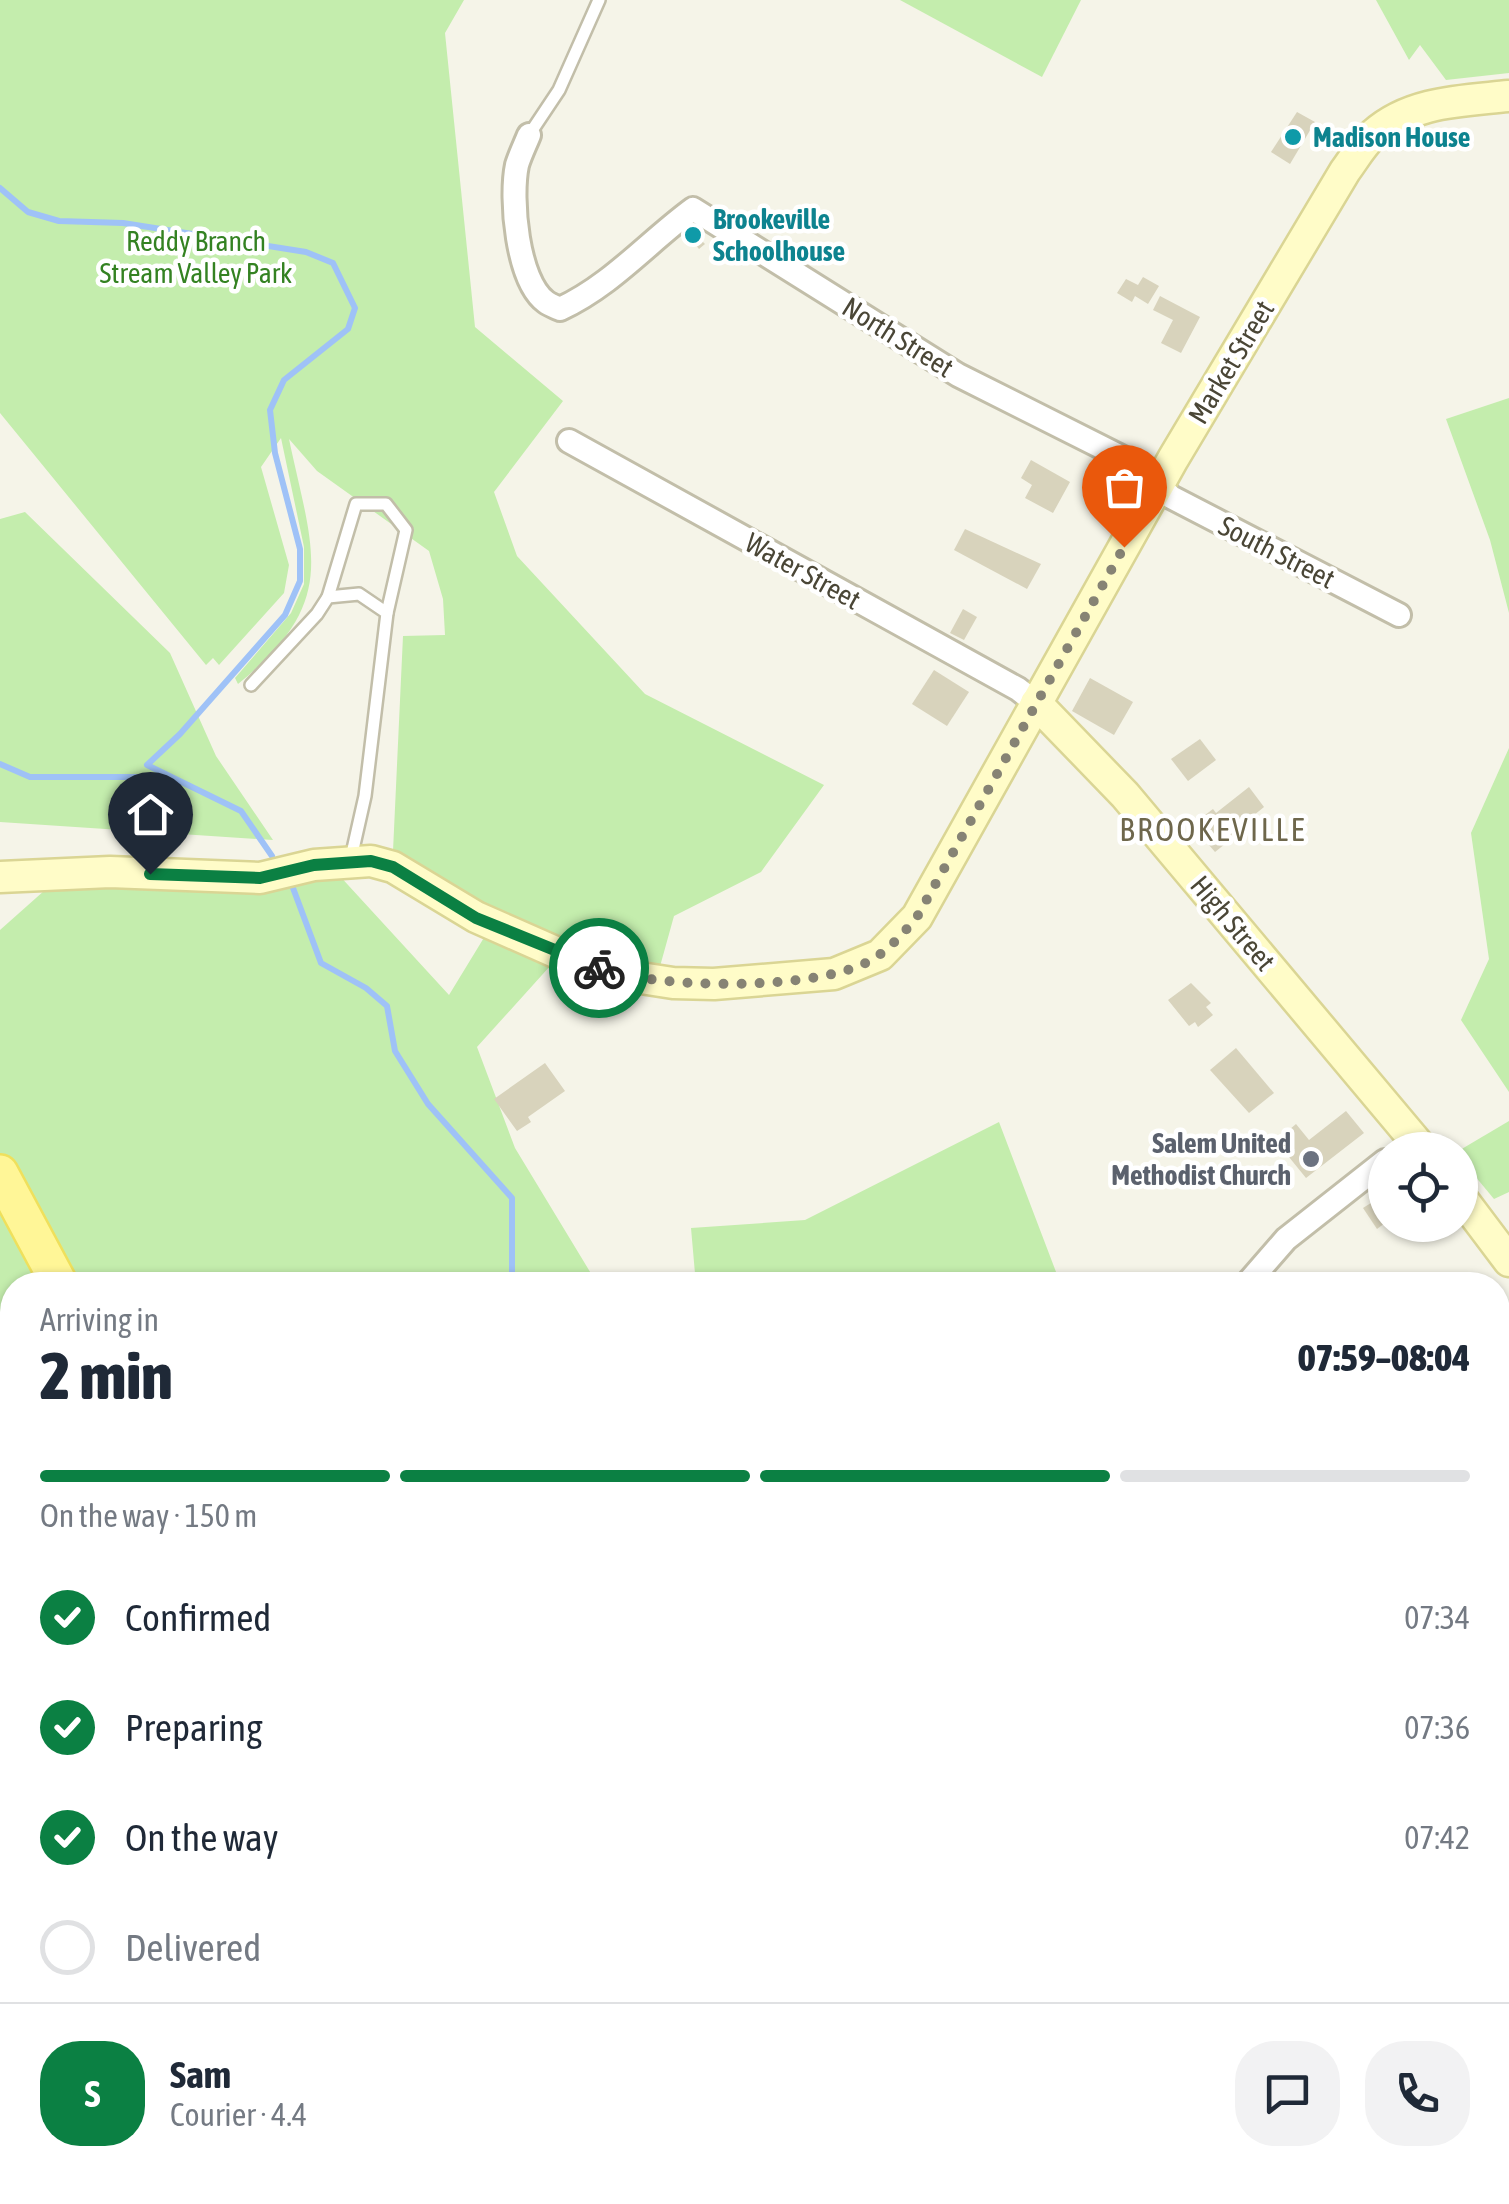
<!DOCTYPE html>
<meta charset="utf-8">
<style>
body{margin:0;font-family:"Asap Condensed",sans-serif;background:#f2f2f3;color:#1f2937;height:100vh;display:flex;flex-direction:column;font-size:38px;white-space:nowrap}
*{box-sizing:border-box;margin:0}
p{font-size:32px;color:#747a83}
.icon{flex:none;width:55px;height:55px;fill:none;stroke:currentColor;stroke-width:2;stroke-linecap:round;stroke-linejoin:round}
.map{position:relative;flex:1;overflow:hidden}
.sheet{position:absolute;left:0px;top:1272px;width:1510px;height:932px;display:flex;flex-direction:column;background:#fff;border-radius:40px 40px 0 0;box-shadow:0 2px 8px #0004}
.sheet>*{flex:none}
.buttons{position:absolute;left:1368px;top:1132px;display:grid;gap:20px}
.buttons a{display:grid;place-items:center;width:110px;height:110px;border-radius:50%;background:#fff;box-shadow:0 2px 8px #0004;font-size:50px}
.pin{position:absolute;display:grid;place-items:center;width:85px;height:85px;color:#fff;margin:-102px -42px;border-radius:50% 50% 50% 0;rotate:-45deg;box-shadow:0 0 10px #0007}
.pin .icon{rotate:45deg}
.courier{position:absolute;display:grid;place-items:center;width:100px;height:100px;margin:-50px;border:8px solid #0b8043;border-radius:50%;background:#fff;color:#222;box-shadow:0 2px 12px #0007}
.head em{font-style:normal;font-weight:800}
.head div{display:flex;flex-direction:column-reverse}
.head{display:flex;align-items:center;justify-content:space-between;height:170px;padding:0 40px}
h1{font-size:65px;font-weight:800;line-height:75px}
.bar{display:grid;grid-template-columns:repeat(4,1fr);gap:15px 10px;align-content:center;height:120px;padding:0 40px}
.bar i{height:12px;border-radius:8px;background:#e0e1e3}
.bar .on{background:#0b8043}
.bar p{grid-column:span 4}
.line{display:flex;align-items:center;gap:25px;padding:0 40px;border-top:2px solid #e0e1e3}
.line div{flex:1}
.round{display:grid;place-items:center;flex:none;width:105px;height:105px;border-radius:40px;background:#f2f2f3}
ol{padding:0 40px;list-style:none}
li{display:flex;align-items:center;gap:30px;height:110px}
li p{margin-inline-start:auto}
li .icon{padding:10px;border-radius:50%;background:#0b8043;color:#fff;stroke-width:4}
li:last-child{color:#747a83}
li i{width:55px;height:55px;border:5px solid #e0e1e3;border-radius:50%}
.map>svg:first-child{display:block}
.green{fill:#c4edad}
.lines{fill:none;stroke-linecap:round;stroke-linejoin:round}
.stream{stroke:#9fc2f7;stroke-width:6}
.building{fill:#d8d3bc}
.service-casing{stroke:#c2bea9;stroke-width:16}
.minor-casing{stroke:#c2bea9;stroke-width:28}
.secondary-casing{stroke:#dad594;stroke-width:35}
.primary-casing{stroke:#efe05c;stroke-width:40}
.service{stroke:#fff;stroke-width:11}
.minor{stroke:#fff;stroke-width:22}
.secondary{stroke:#fffcc8;stroke-width:30}
.primary{stroke:#fff697;stroke-width:35}
.done{stroke:#868374;stroke-width:10;stroke-dasharray:0 18}
.route{stroke:#0b8043;stroke-width:12}
.culture-dot{fill:#0f9aa8;stroke:#fff;stroke-width:4}
.worship-dot{fill:#6b7280;stroke:#fff;stroke-width:4}
.labels{text-anchor:middle;dominant-baseline:central;stroke-width:9;stroke-linejoin:round;paint-order:stroke}
.culture-label{font-size:28px;font-weight:bold;fill:#0d838f;stroke:#fff;text-anchor:start}
.park-label{font-size:28px;fill:#348222;stroke:#fff}
.street-label{font-size:28px;fill:#4a4636;stroke:#fff}
.worship-label{font-size:28px;font-weight:bold;fill:#5b616d;stroke:#fff;text-anchor:end}
.quarter-label{font-size:32px;letter-spacing:2.5px;fill:#6e674c;stroke:#fff}
</style>
<div class="map">
<svg width="1509" height="2204" viewBox="0 0 1509 2204">
<rect width="100%" height="100%" fill="#f5f4e8"/>
<!-- green -->
<g class="green">
<path d="M0,0h464l-19,33 30,294 88,74 -69,91 23,64 128,138 179,91 -63,87 -87,44 -15,54 -76,-19 -102,-45 -88,-55 10,-215 42,-1 -2,-36 -14,-48 -112,-80 -28,-32c24,114 51,162 -51,245l-3,-6 56,-65 13,-29v-37l-23,-109 -20,29 28,98 -5,28 -65,72 -6,-7 -7,7 -206,-252z"/>
<polygon points="900,0 1081,0 1042,77"/>
<polygon points="1376,0 1509,0 1509,73 1446,80 1420,45 1409,60"/>
<polygon points="1509,398 1509,613 1490,540 1446,419"/>
<polygon points="25,512 170,653 216,756 273,840 0,822 0,519"/>
<polygon points="1509,748 1509,1092 1461,1020 1489,959 1471,833"/>
<polygon points="326,861 449,995 485,936 551,965 477,1047 515,1148 598,1285 12,1285 12,1912 0,1898 0,930 72,866"/>
<polygon points="1509,1121 1509,1192 1494,1199 1460,1158 1460,1150"/>
<polygon points="999,1122 1061,1285 696,1285 691,1228 805,1220"/>
<polygon points="142,2193 738,2192 738,2193 731,2204 142,2204"/>
</g>
<g class="lines">
<!-- stream -->
<g class="stream">
<polyline points="0,188 28,212 59,221 123,223 306,252 333,263 355,308 348,329 284,380 270,410 275,453 300,549 300,581 285,615 180,734 147,765 241,811 272,856"/>
<polyline points="0,764 30,777 166,777"/>
<polyline points="293,888 321,963 366,988 387,1006 395,1051 428,1104 512,1198 512,1285"/>
<polyline points="548,2204 549,2192"/>
</g>
</g>
<!-- building -->
<g class="building">
<polygon points="1297,112 1315,122 1290,164 1271,152"/>
<polygon points="694,223 705,236 701,240 705,244 699,249 695,244 692,247 680,234"/>
<polygon points="1143,277 1159,286 1148,304 1135,296 1132,302 1117,293 1126,279 1138,285"/>
<polygon points="1160,296 1200,317 1181,353 1161,343 1173,320 1153,310"/>
<polygon points="1031,460 1070,482 1053,513 1025,498 1032,485 1021,478"/>
<polygon points="965,529 1041,564 1027,589 954,550"/>
<polygon points="963,609 977,617 964,640 950,633"/>
<polygon points="934,670 969,692 947,726 912,704"/>
<polygon points="1090,678 1133,702 1114,735 1072,711"/>
<polygon points="1200,739 1216,760 1188,781 1171,759"/>
<polygon points="1249,787 1264,807 1233,832 1235,836 1215,852 1192,825 1213,809 1216,813"/>
<polygon points="1191,983 1211,1003 1206,1007 1213,1015 1198,1027 1195,1022 1189,1026 1168,1000"/>
<polygon points="1236,1048 1274,1093 1249,1113 1210,1070"/>
<polygon points="545,1063 565,1091 528,1117 531,1122 517,1131 494,1099"/>
<polygon points="1346,1111 1364,1133 1306,1178 1276,1141 1296,1124 1309,1140"/>
<polygon points="1385,1194 1385,1223 1377,1229 1363,1208"/>
<polygon points="9,1973 12,1976 12,1996 0,2008 0,1981"/>
<polygon points="806,2192 842,2192 837,2204 802,2204"/>
<polygon points="990,2192 1027,2192 1010,2204 1002,2204"/>
<polygon points="76,2195 76,2204 52,2204 52,2196"/>
</g>
<g class="lines">
<defs>
<g id="service">
<polyline points="529,135 559,90 599,0"/>
<polyline points="328,597 356,504 386,504 406,530 387,613"/>
<polyline points="251,685 317,614 328,597 359,594 387,613 365,796 351,858"/>
</g>
<g id="minor">
<path d="M529,135c-4,10 -9,20 -12,30 -7,33 0,116 29,137 4,3 10,5 14,7 52,-24 88,-67 133,-100l265,166 183,92 30,30 228,118"/>
<polyline points="569,441 1018,689 1036,703"/>
<polyline points="1246,1285 1286,1239 1385,1161"/>
<polyline points="900,2204 908,2192"/>
</g>
<g id="secondary">
<polyline points="1036,703 1125,795 1423,1150"/>
<path d="M0,877l110,-5 150,6 54,-13 57,-4 22,6 83,50 86,38 53,19 58,9 41,1 120,-10 46,-19 37,-38 256,-458 172,-288c9,-12 18,-28 29,-37 37,-33 89,-33 135,-38"/>
<polyline points="1460,1196 1509,1261"/>
</g>
<g id="primary">
<polyline points="0,1173 60,1285"/>
<polyline points="1392,2192 1401,2204"/>
</g>
</defs>
<!-- service casing -->
<use href="#service" class="service-casing"/>
<!-- minor casing -->
<use href="#minor" class="minor-casing"/>
<!-- secondary casing -->
<use href="#secondary" class="secondary-casing"/>
<!-- primary casing -->
<use href="#primary" class="primary-casing"/>
<!-- service -->
<use href="#service" class="service"/>
<!-- minor -->
<use href="#minor" class="minor"/>
<!-- secondary -->
<use href="#secondary" class="secondary"/>
<!-- primary -->
<use href="#primary" class="primary"/>
</g>
<g class="lines">
<!-- done -->
<path class="done" d="M599,968c59,21 201,22 260,-2 25,-10 41,-29 58,-49l207,-370"/>
<!-- route -->
<polyline class="route" points="150,874 260,878 314,865 371,861 393,867 476,918 599,968"/>
</g>
<!-- markers -->
<g class="culture-dot">
<circle cx="1293" cy="137" r="10"/>
<circle cx="693" cy="235" r="10"/>
</g>
<circle class="worship-dot" cx="1311" cy="1159" r="10"/>
<g class="labels">
<!-- culture labels -->
<g class="culture-label">
<text x="1313" y="137">Madison House</text>
<text x="713" y="219">Brookeville<tspan x="713" dy="32">Schoolhouse</tspan></text>
</g>
<!-- park labels -->
<g class="park-label">
<text x="196" y="241">Reddy Branch<tspan x="196" dy="32">Stream Valley Park</tspan></text>
</g>
<!-- street labels -->
<g class="street-label">
<text transform="translate(898 337) rotate(32)">North Street</text>
<text transform="translate(1231 362) rotate(-59)">Market Street</text>
<text transform="translate(1277 552) rotate(27)">South Street</text>
<text transform="translate(803 571) rotate(29)">Water Street</text>
<text transform="translate(1233 923) rotate(50)">High Street</text>
</g>
<!-- worship labels -->
<g class="worship-label">
<text x="1291" y="1143">Salem United<tspan x="1291" dy="32">Methodist Church</tspan></text>
</g>
<!-- quarter labels -->
<g class="quarter-label">
<text x="1213" y="829">BROOKEVILLE</text>
</g>
</g>
</svg>
<div class="buttons">
<a><svg class="icon" aria-label="locate" viewBox="0 0 24 24"><circle cx="12" cy="12" r="6"/><path d="M12 2v4M12 18v4M2 12h4M18 12h4"/></svg></a>
</div>
<div class="pin" style="left:1124px;top:547px;background:#ea580c"><svg class="icon" aria-label="bag" viewBox="0 0 24 24"><path d="M5 8h14l-1 12H6zM9 8a3 3 0 0 1 6 0"/></svg></div>
<div class="pin" style="left:150px;top:874px;background:#1f2937"><svg class="icon" aria-label="home" viewBox="0 0 24 24"><path d="M3 11l9-7 9 7M6 9v11h12V9"/></svg></div>
<div class="courier" style="left:599px;top:968px"><svg class="icon" aria-label="bike" viewBox="0 0 24 24"><circle cx="6" cy="16" r="4"/><circle cx="18" cy="16" r="4"/><path d="M6 16l4-8h5l3 8M10 8l3 8H6M13 5h3"/></svg></div>
<section class="sheet">
<div class="head"><div><h1>2 min</h1><p>Arriving in</p></div><em>07:59–08:04</em></div>
<div class="bar"><i class="on"></i><i class="on"></i><i class="on"></i><i></i><p>On the way · 150 m</p></div>
<ol>
<li><svg class="icon" aria-label="check" viewBox="0 0 24 24"><path d="M5 12l5 5 9-10"/></svg>Confirmed<p>07:34</p></li>
<li><svg class="icon" aria-label="check" viewBox="0 0 24 24"><path d="M5 12l5 5 9-10"/></svg>Preparing<p>07:36</p></li>
<li><svg class="icon" aria-label="check" viewBox="0 0 24 24"><path d="M5 12l5 5 9-10"/></svg>On the way<p>07:42</p></li>
<li><i></i>Delivered</li>
</ol>
<div class="line" style="height:180px"><b class="round" style="background:#0b8043;color:#fff">S</b><div><b>Sam</b><p>Courier · 4.4</p></div><a class="round"><svg class="icon" aria-label="chat" viewBox="0 0 24 24"><path d="M4 5h16v11H9l-5 4z"/></svg></a><a class="round"><svg class="icon" aria-label="phone" viewBox="0 0 24 24"><path d="M5 4h4l2 5-3 2q2 4 5 5l2-3 5 2v4C11 20 4 13 5 4z"/></svg></a></div>
</section>
</div>
